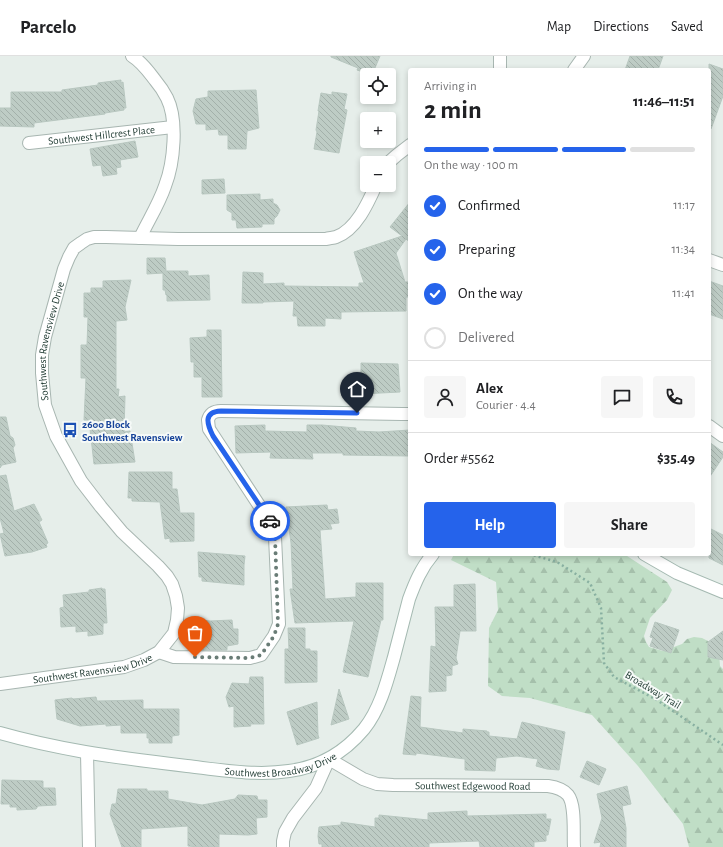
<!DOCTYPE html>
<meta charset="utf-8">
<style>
body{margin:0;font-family:"Alegreya Sans",sans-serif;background:#f6f6f6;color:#202124;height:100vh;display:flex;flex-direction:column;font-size:15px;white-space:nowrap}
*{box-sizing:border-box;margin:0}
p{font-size:13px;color:#757577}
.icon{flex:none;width:22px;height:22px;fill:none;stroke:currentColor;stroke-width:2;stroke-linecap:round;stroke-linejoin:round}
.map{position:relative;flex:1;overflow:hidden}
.sheet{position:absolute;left:408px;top:12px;width:303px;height:488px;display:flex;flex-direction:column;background:#fff;border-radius:4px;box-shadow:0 2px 6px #0003}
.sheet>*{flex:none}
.fabs{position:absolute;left:360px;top:12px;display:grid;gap:8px}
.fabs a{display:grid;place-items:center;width:36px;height:36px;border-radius:4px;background:#fff;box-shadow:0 2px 6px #0003;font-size:20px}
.pin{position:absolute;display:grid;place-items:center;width:34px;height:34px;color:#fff;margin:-41px -17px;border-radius:50% 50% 50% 0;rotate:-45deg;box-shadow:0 0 4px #0007}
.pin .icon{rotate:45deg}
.courier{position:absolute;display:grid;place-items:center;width:40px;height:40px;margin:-20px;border:3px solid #2563eb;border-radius:50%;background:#fff;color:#222;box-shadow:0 1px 5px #0007}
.overview em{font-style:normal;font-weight:700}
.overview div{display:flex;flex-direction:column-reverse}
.overview{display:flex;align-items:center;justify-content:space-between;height:68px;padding:0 16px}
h1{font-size:26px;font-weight:700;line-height:30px}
.bar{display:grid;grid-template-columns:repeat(4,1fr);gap:6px 4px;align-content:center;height:48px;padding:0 16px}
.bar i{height:5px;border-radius:3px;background:#e0e0e0}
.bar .on{background:#2563eb}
.bar p{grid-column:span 4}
.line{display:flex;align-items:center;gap:10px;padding:0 16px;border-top:1px solid #e0e0e0}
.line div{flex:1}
.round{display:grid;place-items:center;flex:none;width:42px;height:42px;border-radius:4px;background:#f6f6f6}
ol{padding:0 16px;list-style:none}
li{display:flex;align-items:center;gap:12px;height:44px}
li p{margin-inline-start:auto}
li .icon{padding:4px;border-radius:50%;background:#2563eb;color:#fff;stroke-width:4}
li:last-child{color:#757577}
li i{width:22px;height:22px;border:2px solid #e0e0e0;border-radius:50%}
.button{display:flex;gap:8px;margin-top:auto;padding:8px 16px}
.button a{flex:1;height:46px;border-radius:4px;background:#2563eb;color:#fff;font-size:16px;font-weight:700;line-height:46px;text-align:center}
.button a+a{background:#f6f6f6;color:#202124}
header{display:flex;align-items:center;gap:24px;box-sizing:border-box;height:56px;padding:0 20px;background:#fff;border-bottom:1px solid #e0e0e0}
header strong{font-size:19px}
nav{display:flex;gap:22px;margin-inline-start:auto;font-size:14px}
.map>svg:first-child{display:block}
.forest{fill:url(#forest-firs)}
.building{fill:url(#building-back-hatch);stroke:#b8c7c0}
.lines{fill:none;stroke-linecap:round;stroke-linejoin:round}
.street-casing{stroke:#a8b6b1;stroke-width:14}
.secondary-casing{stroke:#a4b9b1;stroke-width:14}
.path{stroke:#88b0a1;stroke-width:2.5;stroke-dasharray:2 3;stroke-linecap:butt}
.street{stroke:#fff;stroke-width:12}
.secondary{stroke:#fff;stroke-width:12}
.done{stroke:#697c76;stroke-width:4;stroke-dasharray:0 7.2}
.route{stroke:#2563eb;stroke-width:5}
.labels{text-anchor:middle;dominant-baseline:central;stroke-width:4;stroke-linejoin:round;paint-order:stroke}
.street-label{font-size:11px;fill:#253f37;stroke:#f6faf8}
.transit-label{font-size:11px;font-weight:bold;fill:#164399;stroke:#f6faf8;text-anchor:start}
</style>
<header>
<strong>Parcelo</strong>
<nav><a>Map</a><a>Directions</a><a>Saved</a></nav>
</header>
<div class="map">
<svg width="723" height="791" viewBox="0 0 723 791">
<defs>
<pattern id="forest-firs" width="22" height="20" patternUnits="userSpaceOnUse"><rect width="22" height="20" fill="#c0dec6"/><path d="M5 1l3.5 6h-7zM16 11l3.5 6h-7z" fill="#a5c0ab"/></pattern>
<pattern id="building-back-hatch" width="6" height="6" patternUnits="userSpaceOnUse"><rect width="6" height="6" fill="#beccc5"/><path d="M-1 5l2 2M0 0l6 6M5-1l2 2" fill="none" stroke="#a3b0aa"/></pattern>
</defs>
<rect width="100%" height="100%" fill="#e6eeea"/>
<!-- forest -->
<polygon class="forest" points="454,498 624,498 667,526 672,534 667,544 650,562 644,580 646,586 649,591 663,595 682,588 687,583 694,581 702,582 714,588 719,596 720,610 723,613 723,791 689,791 683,768 638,710 592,659 530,642 502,640 488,630 489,572 498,554 496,526 451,504"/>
<!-- building -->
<g class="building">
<polygon points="331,0 380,0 372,19 357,14 358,12 331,1"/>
<polygon points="630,0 663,0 658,14 625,14"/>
<polygon points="709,8 723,13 723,40 711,73 709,73"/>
<polygon points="121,24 121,27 123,26 126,52 124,52 124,54 105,57 105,58 34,67 34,71 0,70 0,52 11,52 11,36 62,36 62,34 98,29 98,27"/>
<polygon points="256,34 259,72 247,75 246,93 228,93 228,79 219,79 218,73 206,74 206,68 196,68 193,55 196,43 208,41 208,35"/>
<polygon points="332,36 347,38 344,53 347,54 339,97 314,93 317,76 316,74 319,55 318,55 321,37 332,39"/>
<polygon points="135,85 138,101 120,104 121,111 116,112 117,118 103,120 101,109 93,110 90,93"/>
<polygon points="224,123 225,137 202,138 202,124"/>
<polygon points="260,138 260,144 273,143 273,147 277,149 280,154 277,160 274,163 274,168 262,168 262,171 237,172 236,164 232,164 232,157 227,154 227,139"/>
<polygon points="410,146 410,186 406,183 396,197 405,226 410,226 410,241 406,241 406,255 341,256 341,263 325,262 325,270 298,270 297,260 293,260 294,245 263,246 263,247 242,247 243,216 263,217 263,228 284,227 284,230 359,231 359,227 364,227 354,196 402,180 390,171"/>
<polygon points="147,202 165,202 166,215 188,215 188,220 209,219 210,244 167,245 167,239 166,239 165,234 163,234 163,217 147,218"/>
<polygon points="131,224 125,251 127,264 116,265 116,333 119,333 118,341 125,340 124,376 130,375 135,406 94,408 89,364 84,364 86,322 81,322 81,289 87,289 88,261 84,261 84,237 91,237 91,232 103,232 103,225"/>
<polygon points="709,225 723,230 723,263 709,258"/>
<polygon points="207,274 221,274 222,341 202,341 202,321 194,321 194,306 191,306 190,282 207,281"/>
<polygon points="361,307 398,308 400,336 361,338"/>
<polygon points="0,361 6,361 10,380 13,382 15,389 13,392 16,406 2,409 0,412"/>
<polygon points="265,369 265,375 307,376 307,369 322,369 356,372 356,375 379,376 410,374 410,400 343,399 343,397 312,397 313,403 270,402 271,396 236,397 235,370"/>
<polygon points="709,386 723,396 723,401 709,422"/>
<polygon points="129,416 172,416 172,433 177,433 180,457 194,457 194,485 170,486 170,482 165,483 160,446 132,445 132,442 128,442"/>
<polygon points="6,419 14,455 34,448 42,464 39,466 48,487 46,488 47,491 32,496 5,500 0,478 4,477 0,462 0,420"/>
<polygon points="327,449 328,454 337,453 339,467 330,468 332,473 320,474 325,543 356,541 356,527 383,527 383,564 381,564 368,621 343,616 354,565 295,567 290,533 293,533 291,487 286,451"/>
<polygon points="709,472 723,479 723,509 709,502"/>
<polygon points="198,496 245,500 244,509 244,529 202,525 202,521 199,521"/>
<polygon points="475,528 476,575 460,575 456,602 458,608 452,610 452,619 446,620 446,635 429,636 431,590 436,591 435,551 454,551 454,529"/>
<polygon points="102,532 102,533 105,533 107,567 103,567 103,578 88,580 88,575 76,576 76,570 61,571 60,552 64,551 63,539 89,536 89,534"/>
<polygon points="194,563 210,565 232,564 233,573 238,573 238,588 227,590 227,594 191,594 190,592 189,583 194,581"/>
<polygon points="655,566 679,574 671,597 650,590 653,582 650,581"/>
<polygon points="288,572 305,572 305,593 310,593 310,595 317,595 317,626 285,627 285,593 289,593"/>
<polygon points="723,575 723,604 708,601 708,586"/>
<polygon points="250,621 263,621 264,668 250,668 251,670 234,671 234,650 229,651 226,641 232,627 249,628"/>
<polygon points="339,633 349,663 331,669"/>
<polygon points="411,640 421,641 420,671 463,677 463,673 487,675 487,676 489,676 489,680 517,683 522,666 565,676 559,714 547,713 536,710 538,703 517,700 496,702 495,715 465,714 465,703 416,697 416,699 403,698"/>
<polygon points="96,641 97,645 143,644 143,653 179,653 179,679 172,680 172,687 149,687 149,682 147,682 147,677 121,677 121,669 106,670 106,668 80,670 57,663 55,644 72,642 73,643"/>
<polygon points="317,646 318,679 319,682 297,689 287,656"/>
<polygon points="587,705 606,713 599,729 580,721"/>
<polygon points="2,724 43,725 43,732 55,732 56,749 38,750 36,753 17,754 17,751 10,751 10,748 1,748"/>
<polygon points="627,730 631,748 622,750 626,772 626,791 600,791 601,786 594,787 602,762 597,738"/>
<polygon points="118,733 147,733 147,735 168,735 168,743 202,749 235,743 238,739 257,740 258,744 267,744 267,761 256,762 257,778 248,779 219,778 219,791 199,791 188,790 188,770 141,773 141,791 122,791 110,758 112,748 116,748"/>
<polygon points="467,755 467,760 546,758 546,763 551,763 548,779 546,779 546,785 534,786 534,791 480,791 479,785 429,787 429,791 322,791 322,788 319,788 318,780 319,771 341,769 341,766 375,771 375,762 379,762 379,759 428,764 428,757"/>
</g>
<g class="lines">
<defs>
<g id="street">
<path d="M132,0c10,6 16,15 23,24 5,6 9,12 12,18 11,22 7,65 -2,88 -6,18 -17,35 -25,52"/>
<polyline points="500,14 500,0"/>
<polyline points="574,14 584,0"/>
<path id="s1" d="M29,87l144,-16"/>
<polyline points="388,107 397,99 410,89"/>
<polyline points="709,204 723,209"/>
<polyline points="709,370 723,380"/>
<path d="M159,596l15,5 76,1 11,-3 13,-19 5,-12 -4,-87 -5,-15 -57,-87 -4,-6 -1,-9c2,-7 6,-9 13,-9l181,3h8"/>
<path id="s2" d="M0,628l124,-17 20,-7 15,-8 15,-19 3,-13 1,-12 -2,-12 -4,-12 -5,-8 -9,-10 -36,-34 -21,-25 -20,-26 -25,-45 -11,-31 -3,-32v-18l3,-18 19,-68 5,-12 5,-9 7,-5 6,-4 7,-2h12l72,2h148c3,-1 7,-1 10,-2 20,-7 32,-34 40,-52"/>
<polyline points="87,697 89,791"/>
<path id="s3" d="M283,791v-6l2,-9 8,-14 23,-30 13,-29 34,20 14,5 16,1 155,1c7,1 15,3 20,9 8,10 5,39 6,52"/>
</g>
<g id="secondary">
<polyline points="644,498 677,517 723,536"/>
<path id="s4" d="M0,677c28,8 57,14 85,19 34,6 68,10 102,14 34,4 69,10 102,5 31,-4 55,-18 75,-42 16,-20 23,-47 30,-72 5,-19 10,-38 15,-58 6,-16 12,-31 24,-45"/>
</g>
</defs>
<!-- street casing -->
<use href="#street" class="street-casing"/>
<!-- secondary casing -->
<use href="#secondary" class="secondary-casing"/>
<!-- path -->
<polyline class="path" points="529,498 557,506 590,527 601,552 604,607 614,621 657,644 723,689"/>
<!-- street -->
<use href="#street" class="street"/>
<!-- secondary -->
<use href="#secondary" class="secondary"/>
</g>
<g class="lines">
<!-- done -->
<polyline class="done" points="195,601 250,602 261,599 274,580 278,568 275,481 270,465"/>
<!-- route -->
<path class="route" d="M270,465l-57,-85c-6,-12 -10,-24 8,-25l136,2"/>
</g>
<!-- icons -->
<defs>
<symbol id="bus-bare" viewBox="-9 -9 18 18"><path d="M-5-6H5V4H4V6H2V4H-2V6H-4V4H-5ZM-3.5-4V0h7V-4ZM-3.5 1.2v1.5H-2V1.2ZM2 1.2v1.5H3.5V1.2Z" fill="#1a4fb4" stroke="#f6faf8" stroke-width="2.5" paint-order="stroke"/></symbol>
</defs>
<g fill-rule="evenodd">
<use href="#bus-bare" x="59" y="363" width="22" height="22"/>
</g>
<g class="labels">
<!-- street labels -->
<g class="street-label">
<text stroke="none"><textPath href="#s1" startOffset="73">Southwest Hillcrest Place</textPath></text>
<text stroke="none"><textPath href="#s2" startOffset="525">Southwest Ravensview Drive</textPath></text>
<text stroke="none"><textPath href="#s2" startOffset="94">Southwest Ravensview Drive</textPath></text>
<text transform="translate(653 634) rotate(31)">Broadway Trail</text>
<text stroke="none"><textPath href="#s4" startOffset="285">Southwest Broadway Drive</textPath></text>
<text stroke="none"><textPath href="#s3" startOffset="251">Southwest Edgewood Road</textPath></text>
</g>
<!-- transit labels -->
<g class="transit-label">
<text x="82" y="368">2600 Block<tspan x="82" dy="13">Southwest Ravensview</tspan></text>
</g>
</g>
</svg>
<div class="fabs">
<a><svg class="icon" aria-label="locate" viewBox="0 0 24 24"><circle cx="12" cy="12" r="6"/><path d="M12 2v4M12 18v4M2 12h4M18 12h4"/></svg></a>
<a>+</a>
<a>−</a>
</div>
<div class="pin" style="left:195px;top:601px;background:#ea580c"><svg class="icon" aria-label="bag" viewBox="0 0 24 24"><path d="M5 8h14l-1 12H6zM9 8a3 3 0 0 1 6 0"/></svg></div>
<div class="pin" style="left:357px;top:357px;background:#1f2937"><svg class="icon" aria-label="home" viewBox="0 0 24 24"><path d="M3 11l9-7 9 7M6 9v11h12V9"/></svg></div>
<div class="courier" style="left:270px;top:465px"><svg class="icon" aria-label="car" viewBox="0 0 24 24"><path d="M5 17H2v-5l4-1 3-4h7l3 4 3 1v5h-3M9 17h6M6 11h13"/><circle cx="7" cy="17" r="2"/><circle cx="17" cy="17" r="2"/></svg></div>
<section class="sheet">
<div class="overview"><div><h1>2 min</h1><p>Arriving in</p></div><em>11:46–11:51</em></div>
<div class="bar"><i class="on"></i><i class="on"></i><i class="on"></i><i></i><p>On the way · 100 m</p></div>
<ol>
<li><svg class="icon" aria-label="check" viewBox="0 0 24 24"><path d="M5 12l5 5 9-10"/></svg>Confirmed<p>11:17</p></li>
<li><svg class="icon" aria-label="check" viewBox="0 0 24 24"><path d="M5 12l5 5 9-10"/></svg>Preparing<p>11:34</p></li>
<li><svg class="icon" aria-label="check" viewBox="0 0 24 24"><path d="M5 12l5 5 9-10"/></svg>On the way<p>11:41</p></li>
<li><i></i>Delivered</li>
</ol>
<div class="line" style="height:72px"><a class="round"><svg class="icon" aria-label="person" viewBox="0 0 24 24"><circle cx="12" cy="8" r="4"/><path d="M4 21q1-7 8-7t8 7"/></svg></a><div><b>Alex</b><p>Courier · 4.4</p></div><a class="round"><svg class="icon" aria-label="chat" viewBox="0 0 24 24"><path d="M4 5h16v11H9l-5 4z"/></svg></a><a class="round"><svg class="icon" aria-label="phone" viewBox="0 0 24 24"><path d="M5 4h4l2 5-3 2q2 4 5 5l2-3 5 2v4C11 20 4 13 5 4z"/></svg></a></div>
<div class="line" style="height:52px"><div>Order #5562</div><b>$35.49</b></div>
<div class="button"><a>Help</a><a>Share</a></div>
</section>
</div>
